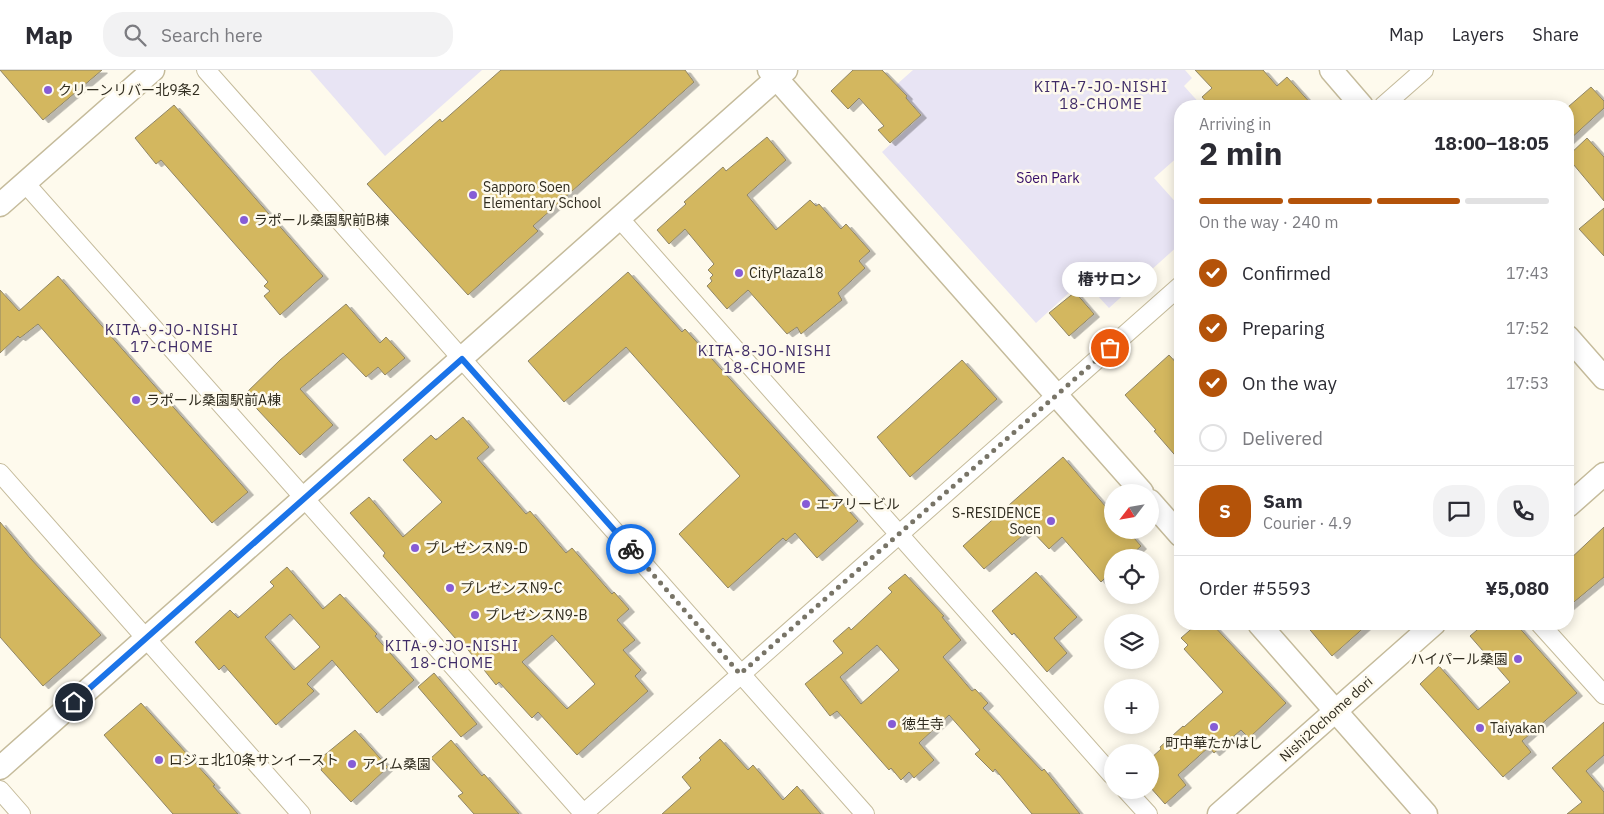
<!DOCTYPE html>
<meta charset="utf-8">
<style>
body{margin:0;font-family:"IBM Plex Sans","Noto Sans JP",sans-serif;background:#f2f2f3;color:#2b2b33;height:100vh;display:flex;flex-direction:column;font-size:19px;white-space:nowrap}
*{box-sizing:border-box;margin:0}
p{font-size:16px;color:#7c7c81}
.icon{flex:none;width:28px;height:28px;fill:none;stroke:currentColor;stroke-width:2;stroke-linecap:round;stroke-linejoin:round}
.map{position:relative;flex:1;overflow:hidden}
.panel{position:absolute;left:1174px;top:30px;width:400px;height:530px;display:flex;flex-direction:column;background:#fff;border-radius:20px;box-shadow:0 2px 12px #0003}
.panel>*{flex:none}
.needle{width:32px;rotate:239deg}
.tools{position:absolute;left:1104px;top:414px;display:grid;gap:10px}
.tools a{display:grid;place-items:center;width:55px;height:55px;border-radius:50%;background:#fff;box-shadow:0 2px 12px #0003;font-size:25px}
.pin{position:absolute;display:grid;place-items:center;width:42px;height:42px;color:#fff;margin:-21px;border:2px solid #fff;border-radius:50%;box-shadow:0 1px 5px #0007}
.courier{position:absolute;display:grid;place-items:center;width:50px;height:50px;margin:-25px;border:4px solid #1a73e8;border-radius:50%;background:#fff;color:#222;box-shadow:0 1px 6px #0007}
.bubble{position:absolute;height:35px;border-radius:18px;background:#fff;box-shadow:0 2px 12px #0003;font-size:16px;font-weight:700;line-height:35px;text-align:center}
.overview em{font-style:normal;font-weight:700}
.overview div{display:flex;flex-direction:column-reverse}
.overview{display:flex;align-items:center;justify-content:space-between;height:85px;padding:0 25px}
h1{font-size:32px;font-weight:700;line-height:38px}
.bar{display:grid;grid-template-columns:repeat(4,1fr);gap:8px 5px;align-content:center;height:60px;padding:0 25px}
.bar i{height:6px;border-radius:4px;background:#e1e1e2}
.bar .active{background:#b45309}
.bar p{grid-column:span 4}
.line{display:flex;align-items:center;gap:12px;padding:0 25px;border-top:1px solid #e1e1e2}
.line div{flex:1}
.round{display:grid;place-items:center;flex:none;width:52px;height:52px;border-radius:20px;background:#f2f2f3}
ol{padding:0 25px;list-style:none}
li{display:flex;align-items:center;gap:15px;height:55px}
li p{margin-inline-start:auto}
li .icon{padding:5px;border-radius:50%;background:#b45309;color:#fff;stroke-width:4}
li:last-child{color:#7c7c81}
li i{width:28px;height:28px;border:2px solid #e1e1e2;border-radius:50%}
header{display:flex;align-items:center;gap:30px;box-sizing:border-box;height:70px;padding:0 25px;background:#fff;border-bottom:1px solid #e1e1e2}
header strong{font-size:24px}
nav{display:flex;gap:28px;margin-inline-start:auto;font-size:18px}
.search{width:350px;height:45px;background:#f2f2f3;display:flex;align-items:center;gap:12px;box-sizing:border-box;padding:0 18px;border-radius:20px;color:#7c7c81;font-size:19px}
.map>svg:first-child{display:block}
.green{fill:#e8e4f4}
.building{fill:#d3b75f;stroke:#8f8567;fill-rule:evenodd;filter:url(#shadow)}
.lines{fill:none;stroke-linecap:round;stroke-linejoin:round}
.minor-casing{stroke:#c5bb9b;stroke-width:20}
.tertiary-casing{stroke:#c5bb9b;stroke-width:25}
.minor{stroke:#fff;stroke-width:18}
.tertiary{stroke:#fff;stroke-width:22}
.done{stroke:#787467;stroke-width:5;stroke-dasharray:0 9}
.route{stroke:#1a73e8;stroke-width:6}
.poi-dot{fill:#865cd6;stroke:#fefaed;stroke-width:2}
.labels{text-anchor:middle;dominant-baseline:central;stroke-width:5;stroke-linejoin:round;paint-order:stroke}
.poi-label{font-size:14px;fill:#302c1f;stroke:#fefaed;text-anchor:start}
.park-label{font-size:14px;fill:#350d68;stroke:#fefaed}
.street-label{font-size:14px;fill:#302c1f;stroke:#fefaed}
.neighbourhood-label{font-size:15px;letter-spacing:1px;fill:#3f2c67;stroke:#fefaed}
</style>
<header>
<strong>Map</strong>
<div class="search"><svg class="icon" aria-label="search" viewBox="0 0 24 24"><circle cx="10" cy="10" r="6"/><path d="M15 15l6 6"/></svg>Search here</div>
<nav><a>Map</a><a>Layers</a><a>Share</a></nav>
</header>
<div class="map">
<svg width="1604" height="744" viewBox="0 0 1604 744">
<defs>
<filter id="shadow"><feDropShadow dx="5.5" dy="3" stdDeviation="0" flood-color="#0004"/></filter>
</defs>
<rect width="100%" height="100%" fill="#fefaed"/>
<!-- green -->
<g class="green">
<polygon points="310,0 482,0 385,86"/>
<polygon points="913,0 1185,0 1192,8 1184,16 1202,36 1180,36 1180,85 1154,108 1180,137 1180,174 1109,238 1083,210 1036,253 882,82 922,45 895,16"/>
</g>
<!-- building -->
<g class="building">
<polygon points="0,0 102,0 43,50"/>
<polygon points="501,0 685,0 694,12 533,156 538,161 468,225 367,114 440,49 442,52"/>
<polygon points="853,0 882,0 907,26 906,28 921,45 890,73 878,60 884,56 859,28 848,39 831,21"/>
<polygon points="1195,0 1263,0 1277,16 1287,7 1313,36 1210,36 1202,27 1212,18"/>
<polygon points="1591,17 1604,31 1604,38 1568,71 1568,37"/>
<polygon points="174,35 323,206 280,245 264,226 270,221 264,216 268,212 161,90 156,94 135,68"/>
<polygon points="767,67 786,90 747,125 776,160 810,130 816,136 819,134 841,159 846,154 870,181 859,191 865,198 838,223 842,230 801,264 797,257 787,264 748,220 727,239 707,216 712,211 710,208 713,205 708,200 714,194 685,159 669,174 657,160 686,134 684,132 723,97 726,101"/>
<polygon points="1587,68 1604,87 1604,131 1568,88 1568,86"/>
<polygon points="1604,138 1604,186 1579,159"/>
<polygon points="628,202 682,262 685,259 858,451 817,488 795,463 786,471 783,468 728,518 679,464 740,406 626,277 564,332 528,291"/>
<polygon points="58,206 248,422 212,453 38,254 20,268 18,266 0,283 0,220 19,241"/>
<polygon points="1075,222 1094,244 1069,266 1049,243"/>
<polygon points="346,234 380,273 386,267 405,288 385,305 378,297 366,307 343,283 300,319 333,355 300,385 244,325 280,290"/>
<polygon points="1169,285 1180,297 1180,391 1154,361 1156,360 1125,325"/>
<polygon points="962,290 997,329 910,407 877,367"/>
<path d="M463,347l26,30 -12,11 49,56 4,-3 36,42 6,-5 40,46 2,-2 15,17 -12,11 18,20 -12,10 18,20 -6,6 13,15 -71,64 -39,-43 -6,6 -33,-36 -3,3 -31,-39 -2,1 -80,-91 2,-3 -35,-40 19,-16 34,40 39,-35 -39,-42 28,-25 5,5zM552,565l43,49 -28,25 -45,-47z"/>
<polygon points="1063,387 1112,444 1112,460 1127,460 1141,476 1128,488 1112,488 1112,501 1101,512 1062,467 1049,479 1030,459 984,499 963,476"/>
<polygon points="0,452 30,488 101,565 43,616 0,567"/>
<polygon points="1604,457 1604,507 1568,537 1568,491"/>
<path d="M287,497l36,42 17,-15 37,40 -2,2 39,44 -37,33 -45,-53 -25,24 7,7 -38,34 -52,-60 -5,5 -24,-28 35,-32 8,8 36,-32 -4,-4zM290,544l30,33 -26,23 -29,-33z"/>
<polygon points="1036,502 1077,547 1054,568 1067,583 1047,602 1014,563 1012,565 992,541"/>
<path d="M905,504l39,42 -2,1 19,23 -18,17 29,34 3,-2 13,14 -5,5 59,63 2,-2 36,45h-48l-37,-45 -2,3 -18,-18 5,-4 -31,-35 -30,28 15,17 -20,18 -5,-6 -8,8 -10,-12 -2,2 -52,-59 -7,5 -25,-32 38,-31 -10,-12 16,-14 2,3 41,-38 -4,-4zM877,575l22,25 -38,34 -21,-27z"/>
<polygon points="1197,554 1212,554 1286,633 1249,668 1241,660 1214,683 1209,677 1178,705 1186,715 1165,734 1150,717 1150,689 1161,679 1160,677 1183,656 1184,657 1223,622 1184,579 1188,575 1181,568"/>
<polygon points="1305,554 1368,554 1332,586"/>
<polygon points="1484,554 1516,554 1577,623 1522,671 1531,682 1503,707 1420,614 1439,596 1478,640 1510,612 1470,566"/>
<polygon points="434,603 477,654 461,667 418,617"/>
<polygon points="141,633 215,715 213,716 238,744 173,744 104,665"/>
<polygon points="1604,652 1604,685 1586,701 1604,722 1604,744 1567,744 1582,732 1552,698"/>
<polygon points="355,660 388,697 351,732 321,700 322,698 316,692"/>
<polygon points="720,669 748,700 753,695 783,730 797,716 821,744 662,744 691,718 682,707 701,690 699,688"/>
<polygon points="451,670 482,706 484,704 519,744 474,744 458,726 463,723 431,688"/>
</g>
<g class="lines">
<defs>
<g id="minor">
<polyline points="206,0 865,744"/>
<polyline points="1383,36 1424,0"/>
<polyline points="25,113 584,744"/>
<polyline points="620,149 1112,705"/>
<polyline points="0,403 301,744"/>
<polyline points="1540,554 1604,625"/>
<polyline points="0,720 21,744"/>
<polyline points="1126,720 1148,744"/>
<polyline points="583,744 1180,216"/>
</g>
<g id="tertiary">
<polyline points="769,0 1142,422"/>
<polyline points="1331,0 1362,36"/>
<polyline points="0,135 153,0"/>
<polyline points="1568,267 1604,308"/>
<polyline points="1150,431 1180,465"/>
<polyline points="1568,436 1604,404"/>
<polyline points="1259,554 1426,744"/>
<polyline points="0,698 786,0"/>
<polyline points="1219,744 1434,554"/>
</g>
</defs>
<!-- minor casing -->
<use href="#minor" class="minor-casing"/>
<!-- tertiary casing -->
<use href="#tertiary" class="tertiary-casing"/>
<!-- minor -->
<use href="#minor" class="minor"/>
<!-- tertiary -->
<use href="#tertiary" class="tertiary"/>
</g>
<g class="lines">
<!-- done -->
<polyline class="done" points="631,479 740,604 1110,278"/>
<!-- route -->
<polyline class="route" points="74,632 462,289 631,479"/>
</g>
<!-- markers -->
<g class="poi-dot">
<circle cx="48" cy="20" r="5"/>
<circle cx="473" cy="125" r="5"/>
<circle cx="244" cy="150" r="5"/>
<circle cx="739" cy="203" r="5"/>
<circle cx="136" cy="330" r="5"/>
<circle cx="806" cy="434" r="5"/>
<circle cx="1051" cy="451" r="5"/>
<circle cx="415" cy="478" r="5"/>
<circle cx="450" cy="518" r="5"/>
<circle cx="475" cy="545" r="5"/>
<circle cx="1518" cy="589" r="5"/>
<circle cx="892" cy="654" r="5"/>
<circle cx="1214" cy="657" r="5"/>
<circle cx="1480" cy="658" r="5"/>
<circle cx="159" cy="690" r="5"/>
<circle cx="352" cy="694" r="5"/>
</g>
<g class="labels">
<!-- poi labels -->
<g class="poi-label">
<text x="58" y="20">クリーンリバー北9条2</text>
<text x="483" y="117">Sapporo Soen<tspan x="483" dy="16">Elementary School</tspan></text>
<text x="254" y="150">ラポール桑園駅前B棟</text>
<text x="749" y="203">CityPlaza18</text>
<text x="146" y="330">ラポール桑園駅前A棟</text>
<text x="816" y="434">エアリービル</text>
<text x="1041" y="443" text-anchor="end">S-RESIDENCE<tspan x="1041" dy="16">Soen</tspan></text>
<text x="425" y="478">プレゼンスN9-D</text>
<text x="460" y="518">プレゼンスN9-C</text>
<text x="485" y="545">プレゼンスN9-B</text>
<text x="1508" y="589" text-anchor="end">ハイパール桑園</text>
<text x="902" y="654">徳生寺</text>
<text x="1490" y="658">Taiyakan</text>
<text x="1214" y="673" text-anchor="middle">町中華たかはし</text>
<text x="169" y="690">ロジェ北10条サンイースト</text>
<text x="362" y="694">アイム桑園</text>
</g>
<!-- park labels -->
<g class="park-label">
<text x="1048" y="108">Sōen Park</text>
</g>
<!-- street labels -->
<g class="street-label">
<text transform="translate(1326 649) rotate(-42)">Nishi20chome dori</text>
</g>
<!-- neighbourhood labels -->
<g class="neighbourhood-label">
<text x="1101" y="16">KITA-7-JO-NISHI<tspan x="1101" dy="17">18-CHOME</tspan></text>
<text x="172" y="259">KITA-9-JO-NISHI<tspan x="172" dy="17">17-CHOME</tspan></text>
<text x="765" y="280">KITA-8-JO-NISHI<tspan x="765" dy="17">18-CHOME</tspan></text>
<text x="452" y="575">KITA-9-JO-NISHI<tspan x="452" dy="17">18-CHOME</tspan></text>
</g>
</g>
</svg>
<div class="tools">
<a><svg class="needle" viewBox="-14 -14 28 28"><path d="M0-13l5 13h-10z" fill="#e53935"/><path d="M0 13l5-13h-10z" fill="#7c7c81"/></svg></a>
<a><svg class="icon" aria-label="locate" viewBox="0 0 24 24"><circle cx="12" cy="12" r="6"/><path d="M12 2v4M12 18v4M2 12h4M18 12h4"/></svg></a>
<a><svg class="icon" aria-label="layers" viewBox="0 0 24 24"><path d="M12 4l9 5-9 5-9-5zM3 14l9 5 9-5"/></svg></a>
<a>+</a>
<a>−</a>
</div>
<div class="pin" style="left:1110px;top:278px;background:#ea580c"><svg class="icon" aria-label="bag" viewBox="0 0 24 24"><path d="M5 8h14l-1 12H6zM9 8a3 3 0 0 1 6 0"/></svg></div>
<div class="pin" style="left:74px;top:632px;background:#1f2937"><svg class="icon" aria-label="home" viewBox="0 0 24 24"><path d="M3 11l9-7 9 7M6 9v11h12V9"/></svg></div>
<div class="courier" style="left:631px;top:479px"><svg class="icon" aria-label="bike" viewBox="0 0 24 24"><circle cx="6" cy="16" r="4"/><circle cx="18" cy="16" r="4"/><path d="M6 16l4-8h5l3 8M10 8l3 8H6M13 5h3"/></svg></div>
<div class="bubble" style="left:1062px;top:192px;width:95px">椿サロン</div>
<section class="panel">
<div class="overview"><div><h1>2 min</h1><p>Arriving in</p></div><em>18:00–18:05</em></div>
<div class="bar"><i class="active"></i><i class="active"></i><i class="active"></i><i></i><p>On the way · 240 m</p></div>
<ol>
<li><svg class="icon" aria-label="check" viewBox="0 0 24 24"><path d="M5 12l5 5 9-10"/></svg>Confirmed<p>17:43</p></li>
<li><svg class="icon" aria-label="check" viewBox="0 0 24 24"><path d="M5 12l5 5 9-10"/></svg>Preparing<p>17:52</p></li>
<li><svg class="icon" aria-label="check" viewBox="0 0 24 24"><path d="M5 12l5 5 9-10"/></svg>On the way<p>17:53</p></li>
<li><i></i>Delivered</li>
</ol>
<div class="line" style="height:90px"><b class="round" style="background:#b45309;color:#fff">S</b><div><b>Sam</b><p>Courier · 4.9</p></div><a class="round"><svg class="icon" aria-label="chat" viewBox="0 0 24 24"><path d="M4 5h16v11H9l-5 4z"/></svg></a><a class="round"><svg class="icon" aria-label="phone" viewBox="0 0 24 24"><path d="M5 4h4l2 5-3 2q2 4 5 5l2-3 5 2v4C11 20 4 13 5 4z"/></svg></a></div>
<div class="line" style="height:65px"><div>Order #5593</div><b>¥5,080</b></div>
</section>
</div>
